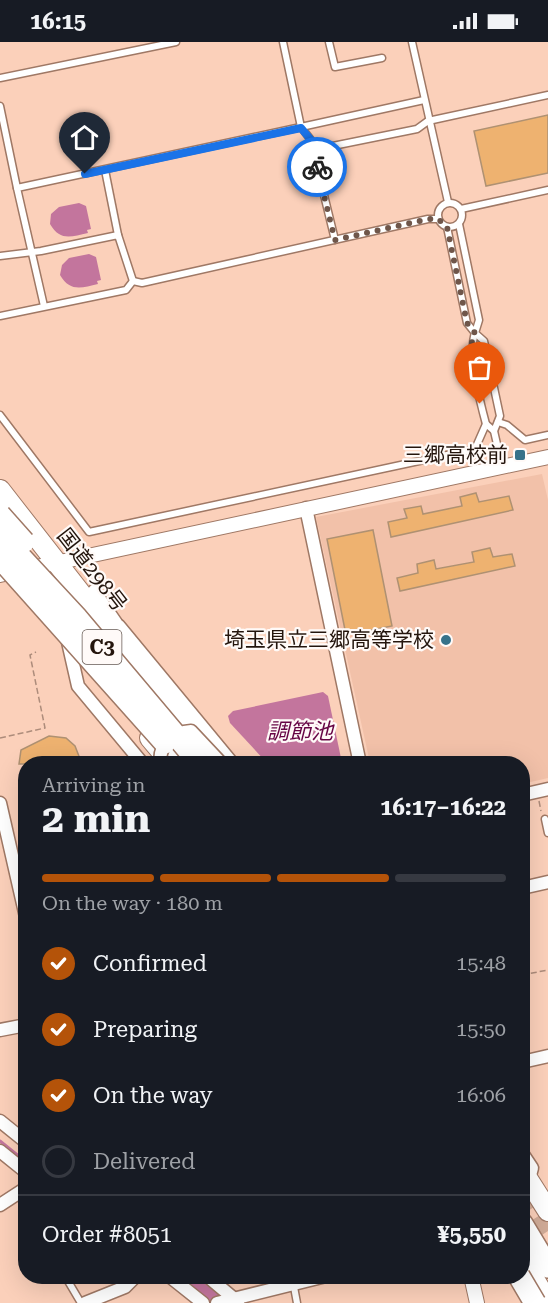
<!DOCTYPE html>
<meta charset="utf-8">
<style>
body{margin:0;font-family:"Roboto Serif","Noto Sans JP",serif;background:#20242c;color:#f1f3f6;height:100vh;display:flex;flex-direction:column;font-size:22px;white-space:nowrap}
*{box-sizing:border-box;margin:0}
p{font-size:20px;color:#9ea1a6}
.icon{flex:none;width:33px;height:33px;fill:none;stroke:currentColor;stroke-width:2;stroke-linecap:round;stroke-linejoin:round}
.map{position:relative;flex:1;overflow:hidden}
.drawer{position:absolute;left:18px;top:714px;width:512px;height:528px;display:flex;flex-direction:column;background:#171b24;border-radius:24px;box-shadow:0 6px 24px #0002}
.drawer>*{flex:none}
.pin{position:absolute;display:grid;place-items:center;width:51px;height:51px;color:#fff;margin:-62px -26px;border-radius:50% 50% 50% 0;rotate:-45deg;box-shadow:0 0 6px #0007}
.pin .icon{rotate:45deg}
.courier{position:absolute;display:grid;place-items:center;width:60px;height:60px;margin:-30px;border:4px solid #1a73e8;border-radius:50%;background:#fff;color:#222;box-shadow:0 2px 8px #0007}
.overview em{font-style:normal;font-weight:700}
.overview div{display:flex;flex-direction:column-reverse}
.overview{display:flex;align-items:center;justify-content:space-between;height:102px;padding:0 24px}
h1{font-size:39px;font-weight:700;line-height:45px}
.bar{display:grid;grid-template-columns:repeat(4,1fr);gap:9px 6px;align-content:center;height:72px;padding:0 24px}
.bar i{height:8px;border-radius:4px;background:#363941}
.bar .selected{background:#b45309}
.bar p{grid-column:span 4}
.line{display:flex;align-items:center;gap:15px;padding:0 24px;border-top:2px solid #363941}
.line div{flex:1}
ol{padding:0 24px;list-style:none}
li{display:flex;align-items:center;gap:18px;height:66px}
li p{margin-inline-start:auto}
li .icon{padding:6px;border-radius:50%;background:#b45309;color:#fff;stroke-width:4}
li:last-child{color:#9ea1a6}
li i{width:33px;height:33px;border:3px solid #363941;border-radius:50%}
.status{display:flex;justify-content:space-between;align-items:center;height:42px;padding:0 30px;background:#171b24;direction:ltr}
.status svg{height:16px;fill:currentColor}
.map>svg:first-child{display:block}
.built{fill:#f2c1a9}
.water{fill:#c3759d}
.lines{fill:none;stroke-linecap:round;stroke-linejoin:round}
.stream{stroke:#c3759d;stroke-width:3}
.river{stroke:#c3759d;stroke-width:18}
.building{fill:#eeb270;stroke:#af9172;stroke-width:1.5}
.trunk-tunnel{stroke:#d0ab97;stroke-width:20;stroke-dasharray:20 10;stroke-linecap:butt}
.service-casing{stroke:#9f7865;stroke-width:9}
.minor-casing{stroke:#9f7865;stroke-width:15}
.tertiary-casing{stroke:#9f7865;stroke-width:16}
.trunk-casing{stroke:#9f7865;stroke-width:22}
.motorway-casing{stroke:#9f7865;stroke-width:24}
.path{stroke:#ad8c7b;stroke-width:1.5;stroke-dasharray:6 3;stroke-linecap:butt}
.service{stroke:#fff;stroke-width:6}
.minor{stroke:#fff;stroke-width:12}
.tertiary{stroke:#fff;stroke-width:14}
.trunk{stroke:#fff;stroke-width:20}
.motorway{stroke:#fff;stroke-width:21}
.minor-bridge-casing{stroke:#9f7865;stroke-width:15;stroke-linecap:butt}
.motorway-bridge-casing{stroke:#9f7865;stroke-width:24;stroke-linecap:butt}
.minor-bridge{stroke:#fff;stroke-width:12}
.motorway-bridge{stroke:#fff;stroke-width:21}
.done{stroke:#6f564a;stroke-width:6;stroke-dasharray:0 10.8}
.route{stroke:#1a73e8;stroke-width:8}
.poi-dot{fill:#37728a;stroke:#fffaf8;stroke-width:2}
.labels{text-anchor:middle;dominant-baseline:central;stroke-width:4.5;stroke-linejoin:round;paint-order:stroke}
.shield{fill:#fffaf8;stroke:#665a54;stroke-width:1.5}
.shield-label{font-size:20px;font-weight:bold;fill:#24150d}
.poi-label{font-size:21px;fill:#24150d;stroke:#fffaf8;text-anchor:end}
.street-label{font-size:21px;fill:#24150d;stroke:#fffaf8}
.water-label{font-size:22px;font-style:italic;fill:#660545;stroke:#fffaf8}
</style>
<div class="status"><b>16:15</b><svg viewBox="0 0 49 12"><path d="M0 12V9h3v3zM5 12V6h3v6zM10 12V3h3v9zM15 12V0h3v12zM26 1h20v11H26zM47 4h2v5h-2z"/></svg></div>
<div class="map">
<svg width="548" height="1261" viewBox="0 0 548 1261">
<rect width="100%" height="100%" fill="#fbd0ba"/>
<!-- built -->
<polygon class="built" points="542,432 548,458 548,736 522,742 522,722 370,721 316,475"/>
<!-- water -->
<g class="water">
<path d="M79,161l7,3 5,23 -4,1 1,3c-18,4 -28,8 -38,-9l1,-10 8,-7z"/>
<path d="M89,212l7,3 5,23 -4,1 1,3c-17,4 -28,8 -38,-9l2,-10 7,-7z"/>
<polygon points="323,650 328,654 342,721 267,721 230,681 228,674 233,669"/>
</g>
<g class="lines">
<!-- stream -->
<g class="stream">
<polyline points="0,1099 26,1120"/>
<polyline points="181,1234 188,1240"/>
</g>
<!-- river -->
<polyline class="river" points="188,1240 215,1261"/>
</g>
<!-- building -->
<g class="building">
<polygon points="548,73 548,131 486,144 474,89"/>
<polygon points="476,451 479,460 509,454 513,468 391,495 388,480 407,476 404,467 421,464 423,472 462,464 460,455"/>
<polygon points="373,488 392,584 346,593 327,497"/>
<polygon points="490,506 493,515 512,512 515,524 400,549 397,536 418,531 417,522 434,518 436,527 474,520 472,510"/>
<polygon points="49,694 66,696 75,704 82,722 19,722 21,708"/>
</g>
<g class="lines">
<!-- trunk-tunnel -->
<polyline class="trunk-tunnel" points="522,1149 548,1189"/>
<defs>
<g id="service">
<polyline points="283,0 301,85 424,58"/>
<polyline points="329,0 335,25 382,16"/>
<polyline points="412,0 448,160"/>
<polyline points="0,36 176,0"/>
<polyline points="0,64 17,146"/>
<polyline points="313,108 335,198"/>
<polyline points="105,128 118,193"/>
<circle cx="450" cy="173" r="12"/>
<polyline points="461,167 548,148"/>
<polyline points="459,182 479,278 475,291 484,299 500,374 494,389 502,424"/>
<path d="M447,185l20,96 8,10c-7,20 5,69 11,91l8,7"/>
<polyline points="0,214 41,209 118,193 133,239"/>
<polyline points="44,264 17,146 301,85 311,98 313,108 417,87 428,79 548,53"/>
<polyline points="0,274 126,248 133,239 142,241 428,177 438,177"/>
<polyline points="0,373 89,490 475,407 486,382"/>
<polyline points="498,380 507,383 525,398 548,393"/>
<polyline points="545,777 548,791"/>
<polyline points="65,1234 81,1261"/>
<polyline points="292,1234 297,1261"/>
</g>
<g id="minor">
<polyline points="306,466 360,722"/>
<polyline points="94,549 116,581"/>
<polyline points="106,576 119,584 233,722"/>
<polyline points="68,600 78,644 143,722"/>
<polyline points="522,753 548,747"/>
<polyline points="0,761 26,875"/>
<polyline points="522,846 548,840"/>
<polyline points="0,988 26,983"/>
<polyline points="522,1020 548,1014"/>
<polyline points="0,1079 26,1100"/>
<polyline points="0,1109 26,1130"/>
<polyline points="522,1111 532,1126 529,1137"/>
<polyline points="0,1163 26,1146"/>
<polyline points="169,1234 203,1261"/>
<polyline points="207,1234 238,1260"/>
<polyline points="85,1261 125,1245 136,1234"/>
<polyline points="217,1261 326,1234"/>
</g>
<g id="tertiary">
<polyline points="0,533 548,415"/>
<polyline points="471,1234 477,1261"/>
</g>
<g id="trunk">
<polyline points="0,448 199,703"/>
<polyline points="150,696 172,722"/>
<polyline points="522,1128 548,1169"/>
<polyline points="522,1217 548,1260"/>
</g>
<polyline id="motorway" points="522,1182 548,1225"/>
</defs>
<!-- service casing -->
<use href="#service" class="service-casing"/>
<!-- minor casing -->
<use href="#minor" class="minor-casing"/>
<!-- tertiary casing -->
<use href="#tertiary" class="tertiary-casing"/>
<!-- trunk casing -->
<use href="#trunk" class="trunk-casing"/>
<!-- motorway casing -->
<use href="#motorway" class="motorway-casing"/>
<!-- path -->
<g class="path">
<polyline points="0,696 45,686 30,613 36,610"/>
<polyline points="539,759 541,769"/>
<polyline points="522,933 548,928"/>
<polyline points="500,1234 505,1240"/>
</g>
<!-- service -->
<use href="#service" class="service"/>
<!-- minor -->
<use href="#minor" class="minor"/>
<!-- tertiary -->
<use href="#tertiary" class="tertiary"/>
<!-- trunk -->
<use href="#trunk" class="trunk"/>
<!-- motorway -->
<use href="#motorway" class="motorway"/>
<defs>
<path id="minor-bridge" d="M161,722c-4,-19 14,-32 30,-33l31,33"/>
<g id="motorway-bridge">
<polyline points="0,473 24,500"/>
<polyline points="0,493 77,576 200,722"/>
<polyline points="0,516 165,701"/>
<polyline points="519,1234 535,1261"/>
</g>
</defs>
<!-- minor-bridge casing -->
<use href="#minor-bridge" class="minor-bridge-casing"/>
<!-- motorway-bridge casing -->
<use href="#motorway-bridge" class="motorway-bridge-casing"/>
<!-- minor-bridge -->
<use href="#minor-bridge" class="minor-bridge"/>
<!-- motorway-bridge -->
<use href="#motorway-bridge" class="motorway-bridge"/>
</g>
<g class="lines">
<!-- done -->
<polyline class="done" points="317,125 335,198 428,177 438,177 447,185 467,281 475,291 471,303 480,362"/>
<!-- route -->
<polyline class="route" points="85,132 301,86 311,98 317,125"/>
</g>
<!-- markers -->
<g class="poi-dot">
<rect x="514" y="407" width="12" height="12" rx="3"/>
<circle cx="446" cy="598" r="6"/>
</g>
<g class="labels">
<!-- shield labels -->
<rect class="shield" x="82.5" y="588" width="39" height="34" rx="4.5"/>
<g class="shield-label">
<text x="102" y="605">C3</text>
</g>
<!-- poi labels -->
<g class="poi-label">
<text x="508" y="413">三郷高校前</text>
<text x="434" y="598">埼玉県立三郷高等学校</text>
</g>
<!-- street labels -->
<g class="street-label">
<text transform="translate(92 528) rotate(52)">国道298号</text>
</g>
<!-- water labels -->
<g class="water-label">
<text x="300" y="689">調節池</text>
</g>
</g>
</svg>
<div class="pin" style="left:480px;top:362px;background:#ea580c"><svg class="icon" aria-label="bag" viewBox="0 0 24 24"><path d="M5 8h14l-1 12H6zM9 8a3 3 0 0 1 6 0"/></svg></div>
<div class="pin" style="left:85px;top:132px;background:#1f2937"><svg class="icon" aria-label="home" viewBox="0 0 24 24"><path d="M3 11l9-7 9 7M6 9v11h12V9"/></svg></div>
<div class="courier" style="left:317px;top:125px"><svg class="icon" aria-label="bike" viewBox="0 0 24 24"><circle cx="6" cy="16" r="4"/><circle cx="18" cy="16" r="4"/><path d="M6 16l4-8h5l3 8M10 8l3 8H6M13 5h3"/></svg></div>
<section class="drawer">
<div class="overview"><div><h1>2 min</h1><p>Arriving in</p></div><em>16:17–16:22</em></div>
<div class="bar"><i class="selected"></i><i class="selected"></i><i class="selected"></i><i></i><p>On the way · 180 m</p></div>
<ol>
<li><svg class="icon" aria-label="check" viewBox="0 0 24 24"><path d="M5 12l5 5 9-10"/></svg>Confirmed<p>15:48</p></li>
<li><svg class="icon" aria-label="check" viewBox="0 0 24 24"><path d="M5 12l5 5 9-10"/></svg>Preparing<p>15:50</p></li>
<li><svg class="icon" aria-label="check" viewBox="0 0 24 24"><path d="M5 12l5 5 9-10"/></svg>On the way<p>16:06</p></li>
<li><i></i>Delivered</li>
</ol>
<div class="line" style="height:78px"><div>Order #8051</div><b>¥5,550</b></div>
</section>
</div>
